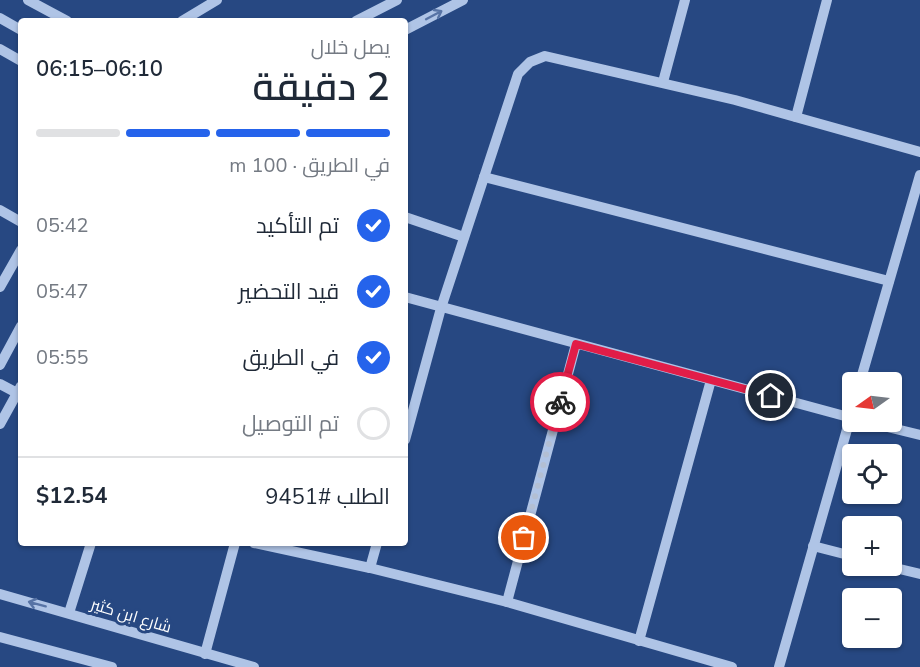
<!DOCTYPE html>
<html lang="ar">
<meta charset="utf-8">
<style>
body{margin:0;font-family:"Nunito Sans",Cairo,sans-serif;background:#f6f6f7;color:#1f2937;direction:rtl;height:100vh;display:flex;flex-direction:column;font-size:22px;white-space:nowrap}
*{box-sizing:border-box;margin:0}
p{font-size:20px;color:#747a83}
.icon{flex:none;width:33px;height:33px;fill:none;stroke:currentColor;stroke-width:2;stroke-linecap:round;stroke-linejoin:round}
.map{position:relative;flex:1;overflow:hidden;direction:ltr}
.side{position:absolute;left:18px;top:18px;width:390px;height:528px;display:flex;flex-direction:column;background:#fff;border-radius:6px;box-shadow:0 2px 4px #0004;direction:rtl}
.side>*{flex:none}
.needle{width:39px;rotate:256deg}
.tools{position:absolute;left:842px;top:372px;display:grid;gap:12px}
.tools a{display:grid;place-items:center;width:60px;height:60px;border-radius:6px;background:#fff;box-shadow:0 2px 4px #0004;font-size:30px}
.pin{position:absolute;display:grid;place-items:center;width:51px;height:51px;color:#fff;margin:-26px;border:3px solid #fff;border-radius:50%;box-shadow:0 2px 6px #0007}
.courier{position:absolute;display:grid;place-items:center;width:60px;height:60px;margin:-30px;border:4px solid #e11d48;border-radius:50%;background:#fff;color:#222;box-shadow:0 2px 8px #0007}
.head em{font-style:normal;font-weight:600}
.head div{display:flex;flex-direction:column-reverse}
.head{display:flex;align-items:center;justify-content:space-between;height:102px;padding:0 18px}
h1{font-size:39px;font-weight:600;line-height:45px}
.bar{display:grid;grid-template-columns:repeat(4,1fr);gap:9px 6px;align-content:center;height:72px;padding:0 18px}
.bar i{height:8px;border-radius:4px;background:#e0e1e3}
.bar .selected{background:#2563eb}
.bar p{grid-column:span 4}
.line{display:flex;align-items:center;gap:15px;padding:0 18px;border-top:2px solid #e0e1e3}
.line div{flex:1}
ol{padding:0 18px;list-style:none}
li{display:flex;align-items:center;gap:18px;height:66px}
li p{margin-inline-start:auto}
li .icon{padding:6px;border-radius:50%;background:#2563eb;color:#fff;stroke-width:4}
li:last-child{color:#747a83}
li i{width:33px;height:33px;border:3px solid #e0e1e3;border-radius:50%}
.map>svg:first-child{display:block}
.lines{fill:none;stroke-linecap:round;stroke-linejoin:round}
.minor{stroke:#afc4e6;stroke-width:10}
.oneway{stroke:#5773a5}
.done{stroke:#b3bfd3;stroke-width:6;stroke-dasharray:0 10.8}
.route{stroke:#e11d48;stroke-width:8}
.labels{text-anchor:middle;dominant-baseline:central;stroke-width:6;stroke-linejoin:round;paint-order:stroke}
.street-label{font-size:16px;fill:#fff;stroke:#274882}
</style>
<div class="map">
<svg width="920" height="667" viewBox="0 0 920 667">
<rect width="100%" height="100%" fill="#274882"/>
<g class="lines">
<!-- minor -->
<g class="minor">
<polyline points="28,0 67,21"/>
<polyline points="0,18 21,30"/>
<polyline points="182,21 217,0"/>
<polyline points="356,21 397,0"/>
<polyline points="405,30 463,0"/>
<polyline points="0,49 21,61"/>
<polyline points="663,82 685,0"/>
<polyline points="796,117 827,0"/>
<polyline points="484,177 889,281"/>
<polyline points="0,210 21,222"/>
<polyline points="405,217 464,237"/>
<polyline points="0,287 21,250"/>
<polyline points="405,297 852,418"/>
<polyline points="0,365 21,326"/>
<polyline points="860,382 920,175"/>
<polyline points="0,384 17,393"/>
<polyline points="867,422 920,435"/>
<polyline points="0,424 21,386"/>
<polyline points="405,440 441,308 518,74 530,62 545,56 735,100 920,152"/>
<polyline points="254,543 370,568 507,602 732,667"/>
<polyline points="813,546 852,556"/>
<polyline points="887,566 920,574"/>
<polyline points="370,568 377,543"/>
<polyline points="0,594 254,667"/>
<polyline points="507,602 576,344"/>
<polyline points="69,613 91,543"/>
<polyline points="0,637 112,667"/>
<polyline points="639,641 711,380"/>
<polyline points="205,654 235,543"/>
<polyline points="779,667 852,412"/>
</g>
</g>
<!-- one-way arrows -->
<defs><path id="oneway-shaft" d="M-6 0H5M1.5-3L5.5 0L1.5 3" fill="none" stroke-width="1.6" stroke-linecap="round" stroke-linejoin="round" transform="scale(1.5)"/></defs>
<g class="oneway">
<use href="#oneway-shaft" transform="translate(434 15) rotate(-28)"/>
<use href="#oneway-shaft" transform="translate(37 604) rotate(-165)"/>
</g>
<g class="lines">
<!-- done -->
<polyline class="done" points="524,538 560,402"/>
<!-- route -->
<polyline class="route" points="560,402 576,344 771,396"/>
</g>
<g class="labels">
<!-- street labels -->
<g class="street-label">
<text transform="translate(131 616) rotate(17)">شارع ابن كثير</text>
</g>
</g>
</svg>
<div class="tools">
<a><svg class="needle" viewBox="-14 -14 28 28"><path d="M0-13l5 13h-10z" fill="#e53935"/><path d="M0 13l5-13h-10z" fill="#747a83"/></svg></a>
<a><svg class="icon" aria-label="locate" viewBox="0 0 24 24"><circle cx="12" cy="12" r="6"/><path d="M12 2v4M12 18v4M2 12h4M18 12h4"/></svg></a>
<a>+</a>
<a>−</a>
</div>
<div class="pin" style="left:524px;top:538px;background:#ea580c"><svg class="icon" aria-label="bag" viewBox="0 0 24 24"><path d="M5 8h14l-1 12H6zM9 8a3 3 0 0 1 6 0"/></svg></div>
<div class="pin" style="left:771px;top:396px;background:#1f2937"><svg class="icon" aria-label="home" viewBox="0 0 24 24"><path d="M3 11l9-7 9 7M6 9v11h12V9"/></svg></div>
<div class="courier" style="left:560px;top:402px"><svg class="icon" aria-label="bike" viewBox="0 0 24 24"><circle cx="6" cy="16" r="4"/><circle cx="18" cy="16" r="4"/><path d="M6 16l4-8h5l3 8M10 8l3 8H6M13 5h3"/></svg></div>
<section class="side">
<div class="head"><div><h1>2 دقيقة</h1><p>يصل خلال</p></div><em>06:10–06:15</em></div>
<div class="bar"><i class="selected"></i><i class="selected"></i><i class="selected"></i><i></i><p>في الطريق · 100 m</p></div>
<ol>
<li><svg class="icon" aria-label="check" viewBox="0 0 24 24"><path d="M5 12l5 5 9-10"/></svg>تم التأكيد<p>05:42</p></li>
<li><svg class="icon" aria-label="check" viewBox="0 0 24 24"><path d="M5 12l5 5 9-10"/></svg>قيد التحضير<p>05:47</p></li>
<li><svg class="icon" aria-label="check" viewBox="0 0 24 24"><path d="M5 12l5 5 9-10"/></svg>في الطريق<p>05:55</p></li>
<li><i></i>تم التوصيل</li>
</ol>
<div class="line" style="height:78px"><div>الطلب #9451</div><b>$12.54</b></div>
</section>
</div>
